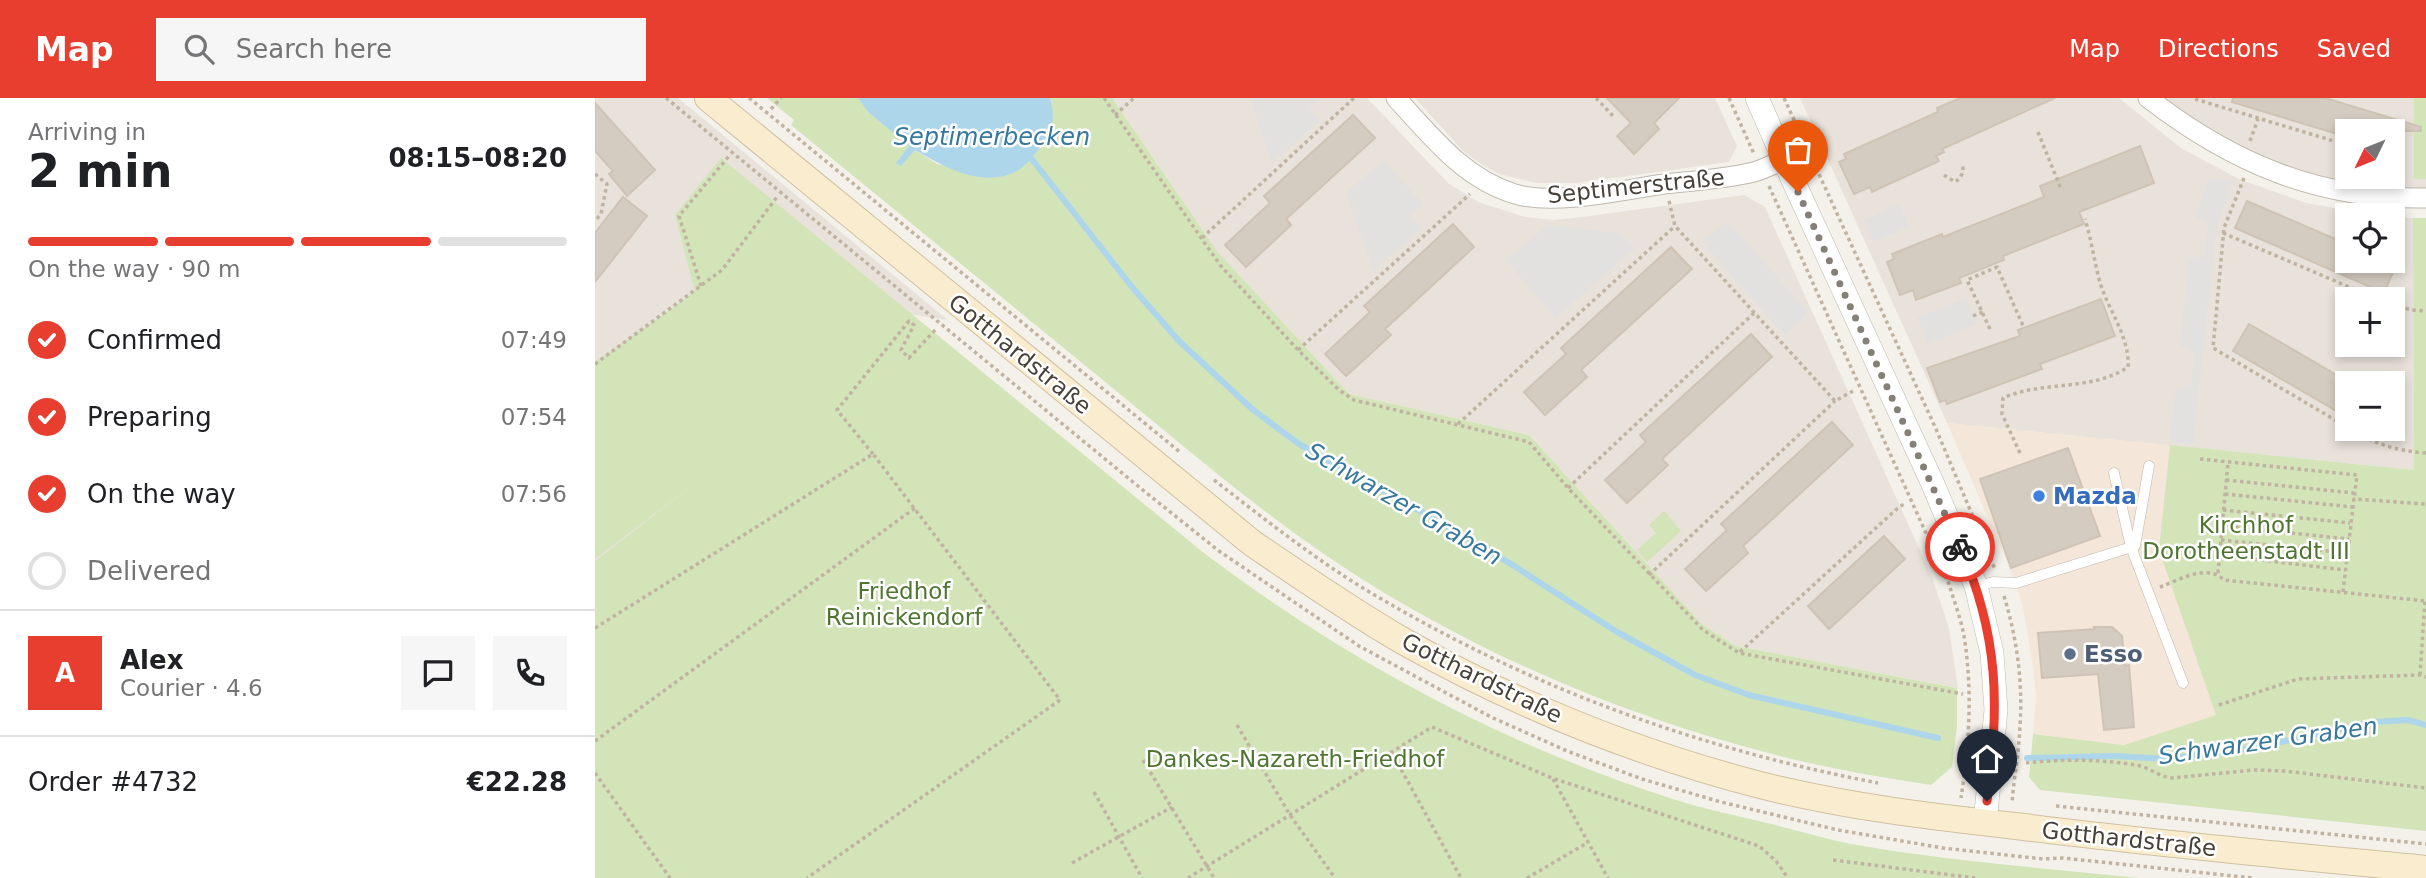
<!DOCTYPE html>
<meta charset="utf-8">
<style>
body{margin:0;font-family:"DejaVu Sans",sans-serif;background:#f6f6f6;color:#202124;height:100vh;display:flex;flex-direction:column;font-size:26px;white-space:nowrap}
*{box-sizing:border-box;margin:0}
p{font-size:23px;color:#757577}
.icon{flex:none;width:38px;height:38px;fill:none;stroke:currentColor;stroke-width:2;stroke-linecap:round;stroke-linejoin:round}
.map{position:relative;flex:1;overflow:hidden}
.details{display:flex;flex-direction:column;background:#fff;width:595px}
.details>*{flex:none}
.needle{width:46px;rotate:227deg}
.buttons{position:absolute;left:1740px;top:21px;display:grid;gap:14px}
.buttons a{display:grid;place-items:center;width:70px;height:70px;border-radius:0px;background:#fff;box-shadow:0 4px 10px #0003;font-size:35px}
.pin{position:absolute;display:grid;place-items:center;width:60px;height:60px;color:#fff;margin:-72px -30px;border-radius:50% 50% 50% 0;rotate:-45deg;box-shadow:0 0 7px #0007}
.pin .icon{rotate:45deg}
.courier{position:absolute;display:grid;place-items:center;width:70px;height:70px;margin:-35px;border:5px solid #e83e2f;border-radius:50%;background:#fff;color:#222;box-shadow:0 2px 9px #0007}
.summary em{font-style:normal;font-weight:700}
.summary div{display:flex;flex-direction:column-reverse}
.summary{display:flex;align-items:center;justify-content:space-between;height:119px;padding:0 28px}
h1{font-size:46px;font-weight:700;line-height:52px}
.bar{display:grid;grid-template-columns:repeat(4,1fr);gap:10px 7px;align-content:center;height:84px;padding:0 28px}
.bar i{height:9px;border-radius:5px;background:#e0e0e0}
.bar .active{background:#e83e2f}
.bar p{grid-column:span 4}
.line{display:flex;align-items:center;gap:18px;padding:0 28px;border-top:2px solid #e0e0e0}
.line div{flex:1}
.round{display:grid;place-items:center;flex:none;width:74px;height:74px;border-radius:0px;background:#f6f6f6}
ol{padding:0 28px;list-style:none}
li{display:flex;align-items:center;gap:21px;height:77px}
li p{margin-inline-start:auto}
li .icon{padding:7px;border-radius:50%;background:#e83e2f;color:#fff;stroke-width:4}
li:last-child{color:#757577}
li i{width:38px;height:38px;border:4px solid #e0e0e0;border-radius:50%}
header{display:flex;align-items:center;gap:42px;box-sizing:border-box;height:98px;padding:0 35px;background:#e83e2f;color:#fff}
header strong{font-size:33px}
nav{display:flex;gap:38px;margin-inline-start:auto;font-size:24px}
.search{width:490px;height:63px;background:#f6f6f6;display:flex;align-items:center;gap:18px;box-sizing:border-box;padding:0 24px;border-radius:0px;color:#757577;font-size:26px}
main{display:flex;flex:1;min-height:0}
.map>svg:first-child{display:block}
.residential{fill:#e8e2da;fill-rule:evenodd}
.commercial{fill:#f4e6d9}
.green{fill:#d3e4b8}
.parking{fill:#e3e1df}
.water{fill:#add6eb}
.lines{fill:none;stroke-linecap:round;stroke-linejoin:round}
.stream{stroke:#add6eb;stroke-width:6}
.building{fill:#d5ccc1;stroke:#cfc3b5;stroke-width:2}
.service-casing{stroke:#bfb8ae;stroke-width:11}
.minor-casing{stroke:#bfb8ae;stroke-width:21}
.tertiary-casing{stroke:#bfb8ae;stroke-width:24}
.secondary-casing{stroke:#d0c09f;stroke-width:28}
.path{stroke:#c0b3a1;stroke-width:3.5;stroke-dasharray:3.5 3.5;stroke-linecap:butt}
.service{stroke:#fff;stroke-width:10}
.minor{stroke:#fff;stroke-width:19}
.tertiary{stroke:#fff;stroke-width:23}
.secondary{stroke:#faedcf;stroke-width:26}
.done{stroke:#847f77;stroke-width:7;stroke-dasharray:0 12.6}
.route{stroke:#e83e2f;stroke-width:9}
.shop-dot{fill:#3f7fe0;stroke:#fff;stroke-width:2.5}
.service-dot{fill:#5c6f8a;stroke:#fff;stroke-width:2.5}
.labels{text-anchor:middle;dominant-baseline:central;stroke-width:5;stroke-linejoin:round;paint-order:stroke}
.street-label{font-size:23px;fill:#484139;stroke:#fff}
.shop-label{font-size:23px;font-weight:bold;fill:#366cbe;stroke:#fff;text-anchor:start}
.park-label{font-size:23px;fill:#4f7531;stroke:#fff}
.service-label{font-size:23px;font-weight:bold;fill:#4e5e75;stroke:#fff;text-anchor:start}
.water-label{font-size:24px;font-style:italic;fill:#37789c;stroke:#fff}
</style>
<header>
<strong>Map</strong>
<div class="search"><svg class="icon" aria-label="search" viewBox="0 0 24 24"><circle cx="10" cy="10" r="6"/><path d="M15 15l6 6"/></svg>Search here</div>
<nav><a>Map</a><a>Directions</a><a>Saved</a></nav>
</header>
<main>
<section class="details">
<div class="summary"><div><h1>2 min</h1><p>Arriving in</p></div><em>08:15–08:20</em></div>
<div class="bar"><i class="active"></i><i class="active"></i><i class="active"></i><i></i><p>On the way · 90 m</p></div>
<ol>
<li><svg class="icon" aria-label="check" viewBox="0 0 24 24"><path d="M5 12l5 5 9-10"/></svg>Confirmed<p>07:49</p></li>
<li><svg class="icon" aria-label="check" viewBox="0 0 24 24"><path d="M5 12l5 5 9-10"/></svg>Preparing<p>07:54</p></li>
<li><svg class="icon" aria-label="check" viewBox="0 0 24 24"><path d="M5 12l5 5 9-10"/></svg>On the way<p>07:56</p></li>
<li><i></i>Delivered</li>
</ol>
<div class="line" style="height:126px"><b class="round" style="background:#e83e2f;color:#fff">A</b><div><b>Alex</b><p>Courier · 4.6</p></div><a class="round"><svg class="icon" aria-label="chat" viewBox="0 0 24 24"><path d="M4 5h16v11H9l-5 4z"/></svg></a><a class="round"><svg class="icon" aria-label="phone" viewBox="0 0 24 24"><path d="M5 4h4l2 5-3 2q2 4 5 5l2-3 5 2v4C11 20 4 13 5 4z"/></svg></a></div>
<div class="line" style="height:91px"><div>Order #4732</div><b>€22.28</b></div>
</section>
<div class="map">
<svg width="1831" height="780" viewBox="0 0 1831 780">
<rect width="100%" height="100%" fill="#f4f1eb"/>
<!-- residential -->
<g class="residential">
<polygon points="0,0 83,0 353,222 318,217 0,463"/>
<polygon points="517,0 772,0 853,85 883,104 930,119 959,122 987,119 1149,97 1170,109 1337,479 1354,530 1363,590 1141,548 1107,526 934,337 754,296 622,153"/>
<polygon points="820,0 1120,0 1142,48 1134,64 982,85 941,85 904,76 886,66 868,53"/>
<path d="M1205,0h319l62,50 58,31 67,24 67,12h-26v46h45v-44l21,1 1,252 -467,-47zM1752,201h45v46h-45zM1752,285h45v46h-45z"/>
<path d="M1566,0h265v92l-53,-3 -62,-11 -73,-28zM1752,33h45v46h-45z"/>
</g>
<!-- commercial -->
<polygon class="commercial" points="1352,325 1575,347 1565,452 1622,617 1529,647 1438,636 1441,598 1439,575 1429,514 1421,485"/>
<!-- green -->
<g class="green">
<path d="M172,0h91l10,14 41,34 -9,20 15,-16 22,14 62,12 10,-2 15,-8 22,-25 3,-6 3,-30 -2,-7h62l105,153 132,143 180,41 173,189 34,22 221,42v39l-5,40 -21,18c-46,-7 -93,-15 -139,-26 -150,-36 -295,-96 -427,-178 -91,-57 -173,-128 -256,-196 -106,-87 -212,-173 -318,-260l3,-5z"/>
<rect x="1819" y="0" width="12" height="81"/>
<path d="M126,60l483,395c143,108 301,193 472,247 28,9 58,15 87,22 29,7 58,16 88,22 95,17 193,24 289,34h-1545v-317l109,-85 -109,83v-197l100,-70 -20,-77z"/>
<polygon points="1818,120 1831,120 1831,733 1445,692 1434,679 1438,636 1529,647 1621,617 1564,452 1575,347 1819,372"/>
<polygon points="1069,413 1086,433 1052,464 1042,452 1061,435 1054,427"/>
</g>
<!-- parking -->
<g class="parking">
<polygon points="655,0 726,0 714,11 725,23 677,65"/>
<polygon points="788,62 828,106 815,118 826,130 778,173 751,95"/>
<polygon points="1626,80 1638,85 1622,126 1598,346 1574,344 1581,291 1596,286 1599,255 1585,248 1594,161 1610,157 1613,126 1600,118 1614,81"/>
<polygon points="1304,106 1314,128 1279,144 1269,122"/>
<polygon points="1132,123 1212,212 1211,217 1190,238 1107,144"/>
<polygon points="952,127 1025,135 1040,150 961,220 911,163"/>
<polygon points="1371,200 1382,226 1333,246 1322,219"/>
</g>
<!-- water -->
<path class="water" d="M263,0h192c6,19 2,35 -10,50 -7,8 -14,18 -23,23 -34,18 -73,-4 -102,-21l-14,16 -5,-3 13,-17 -41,-34z"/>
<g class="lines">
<!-- stream -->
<g class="stream">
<polyline points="432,55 537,189 584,243 657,311 704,346 829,415 916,466 1022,534 1100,577 1154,597 1343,640"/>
<polyline points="1432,660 1520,658 1571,661 1658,650 1778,624 1813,622 1831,627"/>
</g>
</g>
<!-- building -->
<g class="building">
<polygon points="1012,0 1084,0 1059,25 1064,31 1039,56 1022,38 1036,25"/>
<polygon points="1365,0 1460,0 1347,51 1349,54 1341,58 1344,63 1277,94 1275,89 1259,96 1244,64 1251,61 1249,56 1343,14 1342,10"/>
<polygon points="1638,0 1730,0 1826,29 1826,33 1752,33 1752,39 1637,4"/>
<polygon points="0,5 60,72 32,98 14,76 18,73 0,53"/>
<polygon points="758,17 780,40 691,121 696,127 651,169 630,147 675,105 669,98"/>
<polygon points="1545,48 1559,85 1484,114 1489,126 1408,158 1409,162 1364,180 1366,185 1321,202 1318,192 1305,197 1292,164 1299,161 1297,156 1347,136 1348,139 1449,99 1445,88"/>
<polygon points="28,99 52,118 0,184 0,135"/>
<polygon points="1652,103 1752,146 1752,163 1792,163 1801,167 1789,195 1640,130"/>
<polygon points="858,126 879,149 790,231 796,237 751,278 730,256 775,214 769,208"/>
<polygon points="1076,149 1097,171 986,272 992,279 950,317 929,294 971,256 966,250"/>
<polygon points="1506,201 1520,238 1445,266 1447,271 1352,306 1350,302 1345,304 1332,270 1425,238 1423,232"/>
<polygon points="1654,226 1752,283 1752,319 1638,253"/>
<polygon points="1156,236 1177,259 1067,361 1073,367 1032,405 1010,382 1051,344 1045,337"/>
<polygon points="1237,324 1258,347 1148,448 1153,455 1111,493 1090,471 1132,432 1126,426"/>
<polygon points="1473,350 1505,438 1416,470 1385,381"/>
<polygon points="1289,438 1310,461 1234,531 1213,508"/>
<polygon points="1499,529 1517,529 1527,538 1530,568 1534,567 1539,629 1509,632 1503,576 1447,580 1443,535 1500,531"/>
</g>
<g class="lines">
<defs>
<g id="service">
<polyline points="1519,375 1536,449 1588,585"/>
<polyline points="1382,488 1398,484 1421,485 1540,448 1554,368"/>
</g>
<g id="minor">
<path d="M801,0c35,38 68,81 119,96 39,12 108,-4 149,-10 29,-3 61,-5 90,-12 10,-3 20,-8 29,-12"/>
<path d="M1553,0c84,65 171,102 278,100"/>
</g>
<polyline id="tertiary" points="1162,0 1201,89 1337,384 1381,488 1397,555 1401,612 1390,725"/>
<path id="secondary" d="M113,0l544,445c50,34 99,68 151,98 112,63 233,112 357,144 87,22 175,32 264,42 134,17 268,29 402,42"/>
</defs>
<!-- service casing -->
<use href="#service" class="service-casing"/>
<!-- minor casing -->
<use href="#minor" class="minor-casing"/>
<!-- tertiary casing -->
<use href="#tertiary" class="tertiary-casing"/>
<!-- secondary casing -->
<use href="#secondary" class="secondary-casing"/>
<!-- path -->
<g class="path">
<polyline points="71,0 549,393 624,453 764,548 896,619 972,653 1047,681 1126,704 1243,732 1348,750 1448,761 1468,760 1658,780"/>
<polyline points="154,0 586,355"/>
<polyline points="509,0 625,167 703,252 744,292 759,302 934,344 973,390 1108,532 1144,555 1368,596"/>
<polyline points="1001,0 1018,18"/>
<polyline points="1134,0 1159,56"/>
<polyline points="1189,0 1341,331 1400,471"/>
<polyline points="1600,1 1752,47"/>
<polyline points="176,11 186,0"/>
<polyline points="520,17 539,0"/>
<polyline points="1443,34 1466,91"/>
<polyline points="1655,43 1663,21"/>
<polyline points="0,76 12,86 6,116 0,123"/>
<path d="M1349,77l11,7c6,-4 8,-8 8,-16"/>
<polyline points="1649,80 1629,130 1618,250 1752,329"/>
<path d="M1174,88l180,398c5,17 12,35 15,52 9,55 5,108 -3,162"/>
<polyline points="1074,103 1080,128 1240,303 1258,293"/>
<polyline points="1628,135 1782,201"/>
<polyline points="607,140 759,0"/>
<polyline points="106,188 84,118 134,58"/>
<polyline points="1797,207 1817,212 1831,213"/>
<polyline points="1378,218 1388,214"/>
<polyline points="1395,231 1372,182 1402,169 1429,230"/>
<polyline points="703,252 875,96"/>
<polyline points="0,266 127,172 182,99"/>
<polyline points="863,326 1080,128"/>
<path d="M1755,331c25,15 47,22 76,24"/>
<path d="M1425,355l-18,-39 1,-16c40,-18 88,-6 125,-31 2,-31 -21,-58 -29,-88 -5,-20 -8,-40 -14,-60"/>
<polyline points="278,356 242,312 314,223 319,227 306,252 314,260 342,230"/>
<polyline points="1605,361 1762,377 1759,401"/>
<path d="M619,382c53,41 107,84 164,117 158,93 322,152 500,186"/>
<polyline points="1631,382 1759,395"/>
<polyline points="973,390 1159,215"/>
<polyline points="1630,396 1758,409"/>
<polyline points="1628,412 1755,425"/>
<polyline points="1627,428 1754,441"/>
<polyline points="1626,442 1752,455"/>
<polyline points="1624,457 1750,472"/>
<polyline points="1623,475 1633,364"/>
<polyline points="1054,477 1240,303"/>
<path d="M1565,489c19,-7 47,-24 64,-7l202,21"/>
<polyline points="1748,494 1759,401 1831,406"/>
<path d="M1409,498c13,43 19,86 16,130 -1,26 -6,51 -8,77"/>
<polyline points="0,530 278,356 465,602 212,780"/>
<polyline points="1145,554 1305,408 1310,406"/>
<polyline points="1825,577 1830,503"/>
<polyline points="1624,607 1703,581 1825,577 1831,579"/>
<polyline points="642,627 695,717 740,780"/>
<polyline points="0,643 320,410"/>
<polyline points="796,653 866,780"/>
<polyline points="548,662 619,780"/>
<path d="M1431,665c35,-4 74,-4 110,2 13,2 23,12 36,13l82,-8 31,1 141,17"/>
<polyline points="0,675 75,780"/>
<polyline points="958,681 1013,780"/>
<polyline points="499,694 547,780"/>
<polyline points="1461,708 1831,746"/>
<polyline points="1238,762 1380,780"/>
<polyline points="477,765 577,709"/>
<polyline points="593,780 837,629 957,680 1164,748 1181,763 1193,780"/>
<polyline points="932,780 992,745"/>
</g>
<!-- service -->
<use href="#service" class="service"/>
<!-- minor -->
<use href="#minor" class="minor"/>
<!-- tertiary -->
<use href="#tertiary" class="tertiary"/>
<!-- secondary -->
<use href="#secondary" class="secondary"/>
</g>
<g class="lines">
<!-- done -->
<polyline class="done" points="1203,94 1365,449"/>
<!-- route -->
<path class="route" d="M1365,449c39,87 40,160 27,254"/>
</g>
<!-- markers -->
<circle class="shop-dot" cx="1444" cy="398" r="7"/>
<circle class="service-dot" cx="1475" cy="556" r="7"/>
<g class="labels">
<!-- street labels -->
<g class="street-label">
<text transform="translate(1041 88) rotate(-6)">Septimerstraße</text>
<text transform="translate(425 256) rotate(39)">Gotthardstraße</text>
<text transform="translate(887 580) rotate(26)">Gotthardstraße</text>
<text transform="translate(1534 741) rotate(6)">Gotthardstraße</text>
</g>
<!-- shop labels -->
<g class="shop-label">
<text x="1458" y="398">Mazda</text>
</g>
<!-- park labels -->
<g class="park-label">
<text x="1651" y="427">Kirchhof<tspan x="1651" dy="26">Dorotheenstadt III</tspan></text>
<text x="309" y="493">Friedhof<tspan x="309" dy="26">Reinickendorf</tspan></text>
<text x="700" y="661">Dankes-Nazareth-Friedhof</text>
</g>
<!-- service labels -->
<g class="service-label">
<text x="1489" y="556">Esso</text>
</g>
<!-- water labels -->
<g class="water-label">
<text x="397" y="39">Septimerbecken</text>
<text transform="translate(809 406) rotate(30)">Schwarzer Graben</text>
<text transform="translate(1673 643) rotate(-8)">Schwarzer Graben</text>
</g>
</g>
</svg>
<div class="buttons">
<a><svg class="needle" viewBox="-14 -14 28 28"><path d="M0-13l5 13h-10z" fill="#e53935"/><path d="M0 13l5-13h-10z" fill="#757577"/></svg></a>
<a><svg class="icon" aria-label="locate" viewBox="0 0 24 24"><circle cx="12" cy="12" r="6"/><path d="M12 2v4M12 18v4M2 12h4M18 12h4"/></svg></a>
<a>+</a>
<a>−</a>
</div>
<div class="pin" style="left:1203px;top:94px;background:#ea580c"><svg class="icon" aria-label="bag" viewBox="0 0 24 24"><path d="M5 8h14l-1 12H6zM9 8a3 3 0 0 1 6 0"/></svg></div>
<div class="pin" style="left:1392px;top:703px;background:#1f2937"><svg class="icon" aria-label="home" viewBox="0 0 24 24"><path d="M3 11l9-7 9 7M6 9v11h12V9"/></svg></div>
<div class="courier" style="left:1365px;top:449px"><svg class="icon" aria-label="bike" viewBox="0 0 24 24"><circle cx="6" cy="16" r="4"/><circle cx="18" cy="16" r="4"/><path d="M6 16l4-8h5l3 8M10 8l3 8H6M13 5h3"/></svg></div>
</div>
</main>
